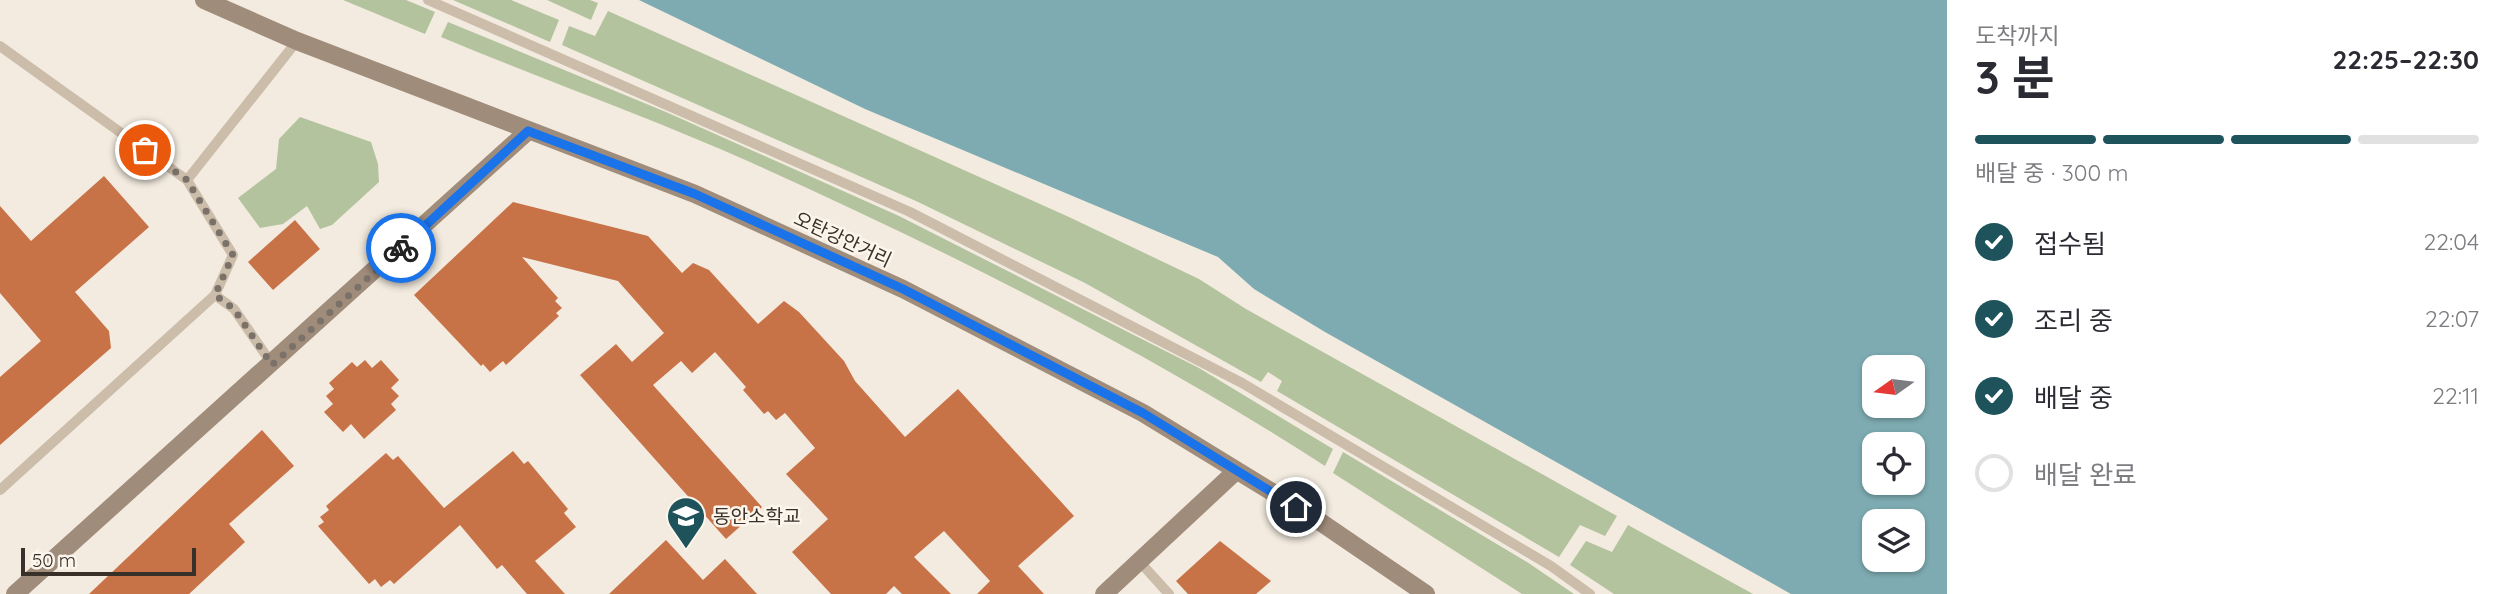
<!DOCTYPE html>
<html lang="ko">
<meta charset="utf-8">
<style>
body{margin:0;font-family:Quicksand,"Noto Sans KR",sans-serif;background:#f7f7f7;color:#2b2b33;height:100vh;display:flex;flex-direction:column;font-size:26px;white-space:nowrap}
*{box-sizing:border-box;margin:0}
p{font-size:23px;color:#7c7c81}
.icon{flex:none;width:38px;height:38px;fill:none;stroke:currentColor;stroke-width:2;stroke-linecap:round;stroke-linejoin:round}
.map{position:relative;flex:1;overflow:hidden}
.details{display:flex;flex-direction:column;background:#fff;width:560px}
.details>*{flex:none}
.needle{width:46px;rotate:256deg}
.buttons{position:absolute;left:1862px;top:355px;display:grid;gap:14px}
.buttons a{display:grid;place-items:center;width:63px;height:63px;border-radius:14px;background:#fff;box-shadow:0 2px 5px #0004;font-size:35px}
.scale{position:absolute;left:21px;bottom:18px;width:175px;box-sizing:border-box;padding-left:7px;border:4px solid #39302a;border-top:0;font-size:19px;line-height:24px;white-space:nowrap;color:#39302a;-webkit-text-stroke:5px #fbf5eb;paint-order:stroke}
.pin{position:absolute;display:grid;place-items:center;width:60px;height:60px;color:#fff;margin:-30px;border:4px solid #fff;border-radius:50%;box-shadow:0 2px 7px #0007}
.courier{position:absolute;display:grid;place-items:center;width:70px;height:70px;margin:-35px;border:5px solid #1a73e8;border-radius:50%;background:#fff;color:#222;box-shadow:0 2px 9px #0007}
.headline em{font-style:normal;font-weight:700}
.headline div{display:flex;flex-direction:column-reverse}
.headline{display:flex;align-items:center;justify-content:space-between;height:119px;padding:0 28px}
h1{font-size:46px;font-weight:700;line-height:52px}
.bar{display:grid;grid-template-columns:repeat(4,1fr);gap:10px 7px;align-content:center;height:84px;padding:0 28px}
.bar i{height:9px;border-radius:5px;background:#e1e1e2}
.bar .selected{background:#1e535c}
.bar p{grid-column:span 4}
ol{padding:0 28px;list-style:none}
li{display:flex;align-items:center;gap:21px;height:77px}
li p{margin-inline-start:auto}
li .icon{padding:7px;border-radius:50%;background:#1e535c;color:#fff;stroke-width:4}
li:last-child{color:#7c7c81}
li i{width:38px;height:38px;border:4px solid #e1e1e2;border-radius:50%}
main{display:flex;flex:1;min-height:0}
.map>svg:first-child{display:block}
.green{fill:#b3c39e}
.water{fill:#7dabb1;fill-rule:evenodd}
.building{fill:#c87247}
.lines{fill:none;stroke-linecap:round;stroke-linejoin:round}
.lane{stroke:#ccbcaa;stroke-width:10}
.secondary{stroke:#a08c7b;stroke-width:18}
.done{stroke:#7a7169;stroke-width:7;stroke-dasharray:0 12.6}
.route{stroke:#1a73e8;stroke-width:9}
.labels{text-anchor:middle;dominant-baseline:central;stroke-width:5;stroke-linejoin:round;paint-order:stroke}
.street-label{font-size:19px;fill:#39302a;stroke:#fbf5eb}
.poi-label{font-size:19px;fill:#39302a;stroke:#fbf5eb;text-anchor:start}
</style>
<main>
<div class="map">
<svg width="1947" height="594" viewBox="0 0 1947 594">
<rect width="100%" height="100%" fill="#f3ebdf"/>
<!-- green -->
<g class="green">
<polygon points="343,0 406,0 435,12 425,34"/>
<polygon points="453,0 511,0 559,20 550,42"/>
<polygon points="547,0 590,0 598,3 591,20"/>
<polygon points="608,11 1069,217 1199,279 1246,309 1617,516 1605,536 1580,525 1559,557 1277,391 1282,381 1268,372 1261,382 1085,283 916,201 562,45 569,26 595,36"/>
<path d="M448,22l218,90 233,104 300,152 134,81 -8,17c-182,-118 -378,-215 -575,-304 -101,-45 -206,-82 -309,-125z"/>
<polygon points="300,117 371,142 378,164 379,182 332,225 320,229 307,206 283,224 260,228 238,198 276,169 279,139"/>
<polygon points="1343,452 1527,562 1574,594 1522,594 1333,473"/>
<polygon points="1628,525 1753,594 1614,594 1570,565 1586,541 1612,552"/>
</g>
<!-- water -->
<path class="water" d="M639,0h1308v594h-156l-466,-262 -71,-43 -36,-32 -353,-148zM1874,368h39v38h-39zM1874,444h39v39h-39zM1874,522h39v38h-39z"/>
<!-- building -->
<g class="building">
<polygon points="104,176 149,227 75,292 109,331 111,348 0,445 0,377 41,341 0,293 0,206 31,241"/>
<polygon points="513,202 648,236 682,273 693,263 709,270 758,324 784,301 799,312 844,361 855,381 905,437 958,389 1074,516 1018,566 1044,594 977,594 990,581 944,531 914,557 951,594 902,594 894,586 886,594 831,594 792,552 828,519 786,474 815,448 785,413 776,420 768,411 764,414 743,390 746,387 715,352 692,373 681,361 653,385 762,507 726,539 580,375 616,344 632,362 664,333 618,281 522,257 558,298 555,301 562,308 556,313 559,316 506,365 503,361 490,372 483,364 481,366 414,295"/>
<polygon points="295,220 320,249 273,290 248,262"/>
<polygon points="365,360 372,368 381,360 399,380 391,388 399,396 391,404 396,410 364,439 351,424 343,432 324,412 333,404 326,396 334,389 329,383 352,362 357,367"/>
<polygon points="262,430 294,466 229,524 245,542 189,594 89,594"/>
<polygon points="513,451 524,464 528,461 568,509 564,513 576,527 535,561 565,594 527,594 502,565 497,569 460,525 394,584 390,580 381,587 375,579 369,584 318,526 324,522 320,517 329,510 326,506 386,453 393,460 398,456 444,508"/>
<polygon points="666,540 703,580 725,559 757,594 609,594"/>
<polygon points="1220,541 1271,581 1256,594 1188,594 1176,581"/>
</g>
<g class="lines">
<!-- lane -->
<g class="lane">
<polyline points="428,0 910,212 1242,383 1551,566 1590,594"/>
<polyline points="0,46 187,180 233,255 215,295 234,309 272,364"/>
<polyline points="187,180 297,41"/>
<polyline points="0,490 215,295"/>
<polyline points="1139,561 1169,594"/>
</g>
<!-- secondary -->
<g class="secondary">
<polyline points="204,0 297,41 695,194 903,289 1143,413 1316,519 1426,594"/>
<polyline points="15,594 528,131"/>
<polyline points="1104,594 1235,472"/>
</g>
</g>
<g class="lines">
<!-- done -->
<polyline class="done" points="145,150 187,180 233,255 215,295 234,309 272,365 401,248"/>
<!-- route -->
<polyline class="route" points="401,248 528,131 695,194 903,289 1143,413 1296,507"/>
</g>
<!-- icons -->
<defs>
<symbol id="school-pin" viewBox="-11 -11 22 30"><path d="M0 17L-7.5 6A9.5 9.5 0 1 1 7.5 6Z" fill="#1e535c" stroke="#fbf5eb"/><path d="M0-5L7-2L0 1L-7-2ZM-4 1L0 2.5L4 1V4Q0 6-4 4Z" fill="#fff"/></symbol>
</defs>
<g fill-rule="evenodd">
<use href="#school-pin" x="664" y="494" width="44" height="60"/>
</g>
<g class="labels">
<!-- street labels -->
<g class="street-label">
<text transform="translate(843 239) rotate(25)">오탄강안거리</text>
</g>
<!-- poi labels -->
<g class="poi-label">
<text x="713" y="516">동안소학교</text>
</g>
</g>
</svg>
<div class="buttons">
<a><svg class="needle" viewBox="-14 -14 28 28"><path d="M0-13l5 13h-10z" fill="#e53935"/><path d="M0 13l5-13h-10z" fill="#7c7c81"/></svg></a>
<a><svg class="icon" aria-label="locate" viewBox="0 0 24 24"><circle cx="12" cy="12" r="6"/><path d="M12 2v4M12 18v4M2 12h4M18 12h4"/></svg></a>
<a><svg class="icon" aria-label="layers" viewBox="0 0 24 24"><path d="M12 4l9 5-9 5-9-5zM3 14l9 5 9-5"/></svg></a>
</div>
<div class="scale">50 m</div>
<div class="pin" style="left:145px;top:150px;background:#ea580c"><svg class="icon" aria-label="bag" viewBox="0 0 24 24"><path d="M5 8h14l-1 12H6zM9 8a3 3 0 0 1 6 0"/></svg></div>
<div class="pin" style="left:1296px;top:507px;background:#1f2937"><svg class="icon" aria-label="home" viewBox="0 0 24 24"><path d="M3 11l9-7 9 7M6 9v11h12V9"/></svg></div>
<div class="courier" style="left:401px;top:248px"><svg class="icon" aria-label="bike" viewBox="0 0 24 24"><circle cx="6" cy="16" r="4"/><circle cx="18" cy="16" r="4"/><path d="M6 16l4-8h5l3 8M10 8l3 8H6M13 5h3"/></svg></div>
</div>
<section class="details">
<div class="headline"><div><h1>3 분</h1><p>도착까지</p></div><em>22:25–22:30</em></div>
<div class="bar"><i class="selected"></i><i class="selected"></i><i class="selected"></i><i></i><p>배달 중 · 300 m</p></div>
<ol>
<li><svg class="icon" aria-label="check" viewBox="0 0 24 24"><path d="M5 12l5 5 9-10"/></svg>접수됨<p>22:04</p></li>
<li><svg class="icon" aria-label="check" viewBox="0 0 24 24"><path d="M5 12l5 5 9-10"/></svg>조리 중<p>22:07</p></li>
<li><svg class="icon" aria-label="check" viewBox="0 0 24 24"><path d="M5 12l5 5 9-10"/></svg>배달 중<p>22:11</p></li>
<li><i></i>배달 완료</li>
</ol>
</section>
</main>
